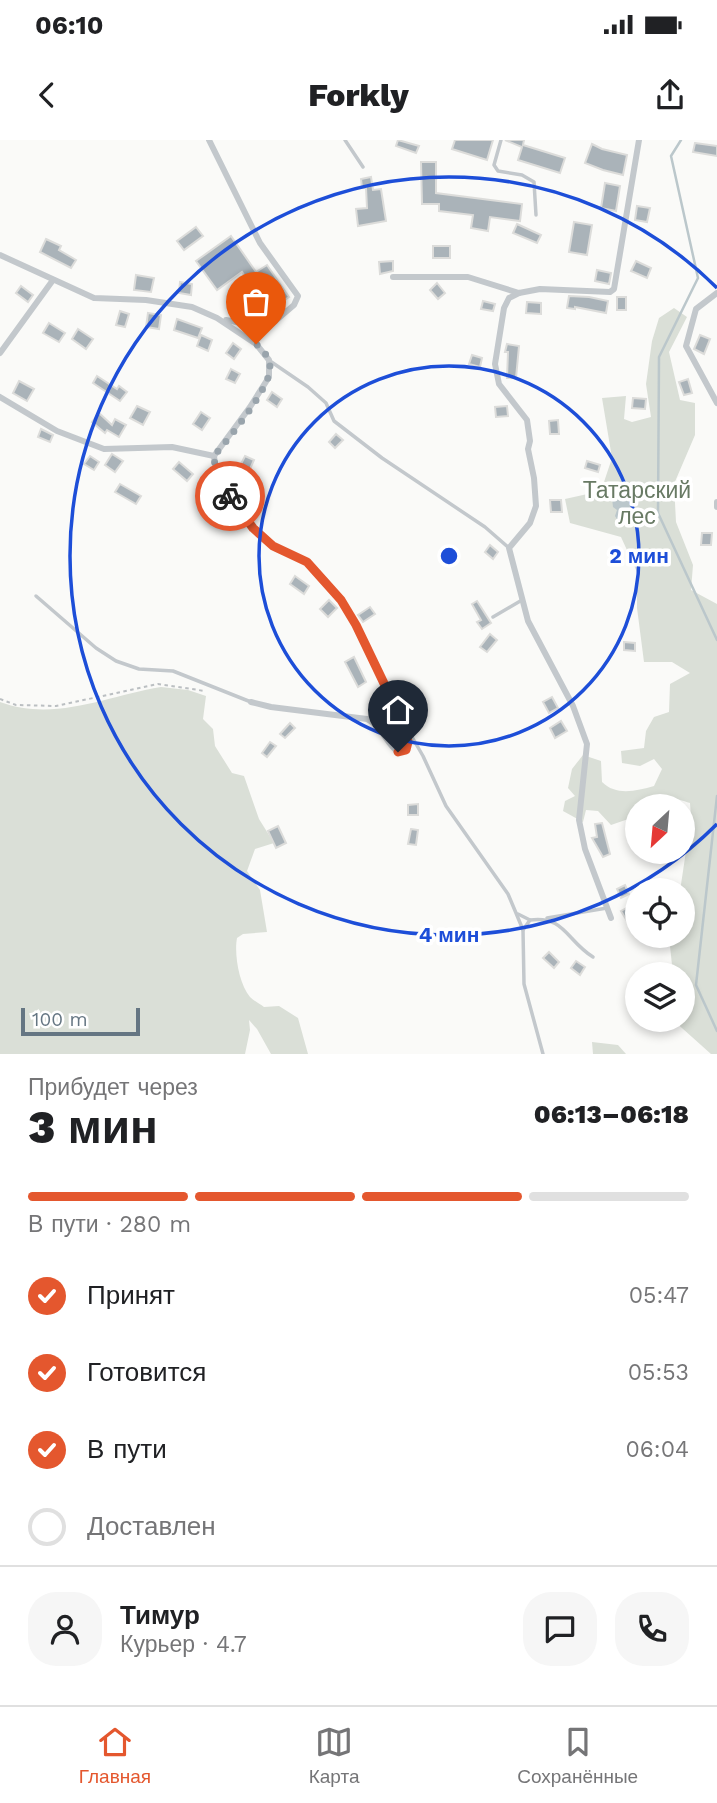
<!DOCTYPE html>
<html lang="ru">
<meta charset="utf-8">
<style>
body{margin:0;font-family:"Work Sans",sans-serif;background:#f6f6f6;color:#202124;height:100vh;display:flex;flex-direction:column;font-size:26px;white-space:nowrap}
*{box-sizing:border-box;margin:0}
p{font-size:23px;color:#757577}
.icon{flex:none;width:38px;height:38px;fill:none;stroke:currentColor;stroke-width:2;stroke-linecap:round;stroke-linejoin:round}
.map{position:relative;height:914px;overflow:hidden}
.drawer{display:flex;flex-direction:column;background:#fff;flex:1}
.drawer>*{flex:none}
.needle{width:46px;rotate:206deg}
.buttons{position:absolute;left:625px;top:654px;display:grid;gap:14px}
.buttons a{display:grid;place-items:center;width:70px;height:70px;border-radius:50%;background:#fff;box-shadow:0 4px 10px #0003;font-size:35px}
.scale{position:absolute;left:21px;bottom:18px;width:119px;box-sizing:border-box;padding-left:7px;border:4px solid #657683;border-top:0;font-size:19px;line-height:24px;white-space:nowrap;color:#657683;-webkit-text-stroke:5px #fff;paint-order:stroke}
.pin{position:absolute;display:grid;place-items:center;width:60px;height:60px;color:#fff;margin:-72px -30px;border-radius:50% 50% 50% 0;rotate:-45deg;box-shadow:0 0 7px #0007}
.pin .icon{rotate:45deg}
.courier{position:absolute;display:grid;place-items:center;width:70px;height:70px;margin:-35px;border:5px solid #e4572e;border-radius:50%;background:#fff;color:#222;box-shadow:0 2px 9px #0007}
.headline em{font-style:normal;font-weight:800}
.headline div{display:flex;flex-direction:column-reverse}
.headline{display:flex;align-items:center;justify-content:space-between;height:119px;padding:0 28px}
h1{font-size:46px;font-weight:800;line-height:52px}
.bar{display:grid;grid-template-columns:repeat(4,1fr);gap:10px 7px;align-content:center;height:84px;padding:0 28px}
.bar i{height:9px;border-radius:5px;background:#e0e0e0}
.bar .active{background:#e4572e}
.bar p{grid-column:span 4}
.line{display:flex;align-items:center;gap:18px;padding:0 28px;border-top:2px solid #e0e0e0}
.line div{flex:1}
.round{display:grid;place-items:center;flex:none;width:74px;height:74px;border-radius:28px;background:#f6f6f6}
ol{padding:0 28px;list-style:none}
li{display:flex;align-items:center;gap:21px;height:77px}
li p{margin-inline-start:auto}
li .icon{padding:7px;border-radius:50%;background:#e4572e;color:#fff;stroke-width:4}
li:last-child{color:#757577}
li i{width:38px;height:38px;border:4px solid #e0e0e0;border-radius:50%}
.status{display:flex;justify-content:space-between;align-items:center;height:49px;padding:0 35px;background:#fff;direction:ltr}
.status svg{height:19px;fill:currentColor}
header{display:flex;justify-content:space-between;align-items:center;height:91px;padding:0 28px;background:#fff;font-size:32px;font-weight:800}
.dock{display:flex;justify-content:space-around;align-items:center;height:98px;border-top:2px solid #e0e0e0;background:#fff;font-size:19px;color:#757577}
.dock a{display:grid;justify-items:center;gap:4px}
.dock .active{color:#e4572e}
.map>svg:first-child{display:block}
.green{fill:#dadfd7}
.water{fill:#bbc7cb}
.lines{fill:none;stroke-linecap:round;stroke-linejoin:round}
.stream{stroke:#bbc7cb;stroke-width:2.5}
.building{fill:#aab3b9;stroke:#dcdcda;stroke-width:2}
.path{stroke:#bbbfc2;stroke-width:2;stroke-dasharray:3.5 3.5;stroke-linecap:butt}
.service{stroke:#c3c8cc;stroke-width:3.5}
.minor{stroke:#c3c8cc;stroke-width:6}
.done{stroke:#99a4ac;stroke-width:7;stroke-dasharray:0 12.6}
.route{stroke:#e4572e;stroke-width:9}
.ring{fill:none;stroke:#1d4ed8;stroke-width:3.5}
.labels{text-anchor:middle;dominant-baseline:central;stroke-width:7;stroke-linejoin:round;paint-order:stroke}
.park-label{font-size:23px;fill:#687a64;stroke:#fff}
.centre{fill:#1d4ed8;stroke:#fff;stroke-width:3.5}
.ring-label{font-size:21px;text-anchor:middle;font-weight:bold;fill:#1d4ed8;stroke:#fff;stroke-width:7;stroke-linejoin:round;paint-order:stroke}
</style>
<div class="status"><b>06:10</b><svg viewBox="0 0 49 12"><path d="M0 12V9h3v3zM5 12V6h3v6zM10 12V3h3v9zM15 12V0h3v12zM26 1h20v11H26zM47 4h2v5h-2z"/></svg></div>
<header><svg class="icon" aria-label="back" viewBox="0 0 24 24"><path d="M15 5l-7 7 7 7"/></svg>Forkly<svg class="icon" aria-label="share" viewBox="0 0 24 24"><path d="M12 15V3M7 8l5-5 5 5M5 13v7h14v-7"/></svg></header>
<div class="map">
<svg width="717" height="914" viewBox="0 0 717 914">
<rect width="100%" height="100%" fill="#fafaf8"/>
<!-- green -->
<g class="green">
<path d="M674,168l13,9 -18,35 11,48 15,3v32l-21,49 2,38 17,43 -2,25 26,14v450h-6l-38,-34h9v-45h-9l-4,-39h13v-45h-2l6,-40 -3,-11v-18l8,-6 -1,-13c-9,-3 -20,-7 -30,-4 -11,4 -10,8 -23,8v9l-26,9 -13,-14 -12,-1 -3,12 -20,-11 2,-10 10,-5 -7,-8 4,-19 11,-14 18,6 1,21c14,14 34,9 52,4l8,-17 -8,-10 -14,7 -18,-3 -1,-12 23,-3 2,-17 8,-14 15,-5 1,-28 20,-11 -18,-11h-28l-7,-54v-36l-16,-35 -51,-14 -5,-24 36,-8 11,-33 -10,-60 24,-2 -2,23 8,3 19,-5 -5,-33 6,-43 7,-23z"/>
<path d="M161,547l27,3 18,6 -3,23 10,10 2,17 17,27 12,3 15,43 15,24 -19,6 -8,22 13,19 7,42 -24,2 -6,4c-3,16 2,46 13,59 4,4 10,7 14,10l15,-1 19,12 10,36h-37l-14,-25 -8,-9 1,10 -5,24h-245v-352c55,20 107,-6 161,-15z"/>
<polygon points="592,902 618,905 626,914 593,914"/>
</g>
<!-- water -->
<polygon class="water" points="622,352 632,360 630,374 625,382 619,382 615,376 617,370 613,367 612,358 615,354"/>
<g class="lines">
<!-- stream -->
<g class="stream">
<polyline points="681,0 671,16 698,138 659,217 658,373 717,500"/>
<polyline points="717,656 696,845 717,891"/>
</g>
</g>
<!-- building -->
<g class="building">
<polygon points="398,0 419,6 416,13 396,6"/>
<polygon points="455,0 493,0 487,20 452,9"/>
<polygon points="505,0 524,0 523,5 565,18 560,33 518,20 522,7"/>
<polygon points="695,3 717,6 717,16 693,12"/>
<polygon points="592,4 602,9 627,15 623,35 603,30 585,23"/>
<polygon points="421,22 436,22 436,53 522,64 520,81 490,77 488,91 471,88 473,75 439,71 439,64 422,64"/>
<polygon points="371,37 373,50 381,49 386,81 358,86 356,69 367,68 366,48 362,48 361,39"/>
<polygon points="605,43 620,46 616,71 601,68"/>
<polygon points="637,66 650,68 647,82 635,80"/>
<polygon points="574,82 592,85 587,115 569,112"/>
<polygon points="517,84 541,95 537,103 513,93"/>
<polygon points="196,87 203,96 184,110 177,101"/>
<polygon points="231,96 256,132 267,125 289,157 269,171 242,132 217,150 196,121"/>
<polygon points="46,99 61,106 59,110 76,120 71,128 40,112"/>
<rect x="433" y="106" width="17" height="12"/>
<polygon points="393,121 393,131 380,134 379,122"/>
<polygon points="636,121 651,128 647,138 631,131"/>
<polygon points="597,130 611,133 609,144 595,141"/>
<polygon points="136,135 154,138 151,152 134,150"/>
<polygon points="180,142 192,144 191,155 179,153"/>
<polygon points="437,143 445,153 438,159 430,150"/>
<polygon points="21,146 33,155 28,162 16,153"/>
<polygon points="569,156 589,157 608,161 606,173 575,167 575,169 567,168"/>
<rect x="617" y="157" width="9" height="13"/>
<polygon points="483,161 495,164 493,171 481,169"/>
<polygon points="527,162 541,163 541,174 526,173"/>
<polygon points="120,171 129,174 125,187 116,185"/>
<polygon points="148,173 161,175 159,189 146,187"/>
<polygon points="177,179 202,188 198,198 174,190"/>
<polygon points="49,183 65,193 59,202 43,193"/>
<polygon points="78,189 93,199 86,209 72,199"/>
<polygon points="201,195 212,200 208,211 197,206"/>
<polygon points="700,195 710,199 704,214 694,209"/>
<polygon points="233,203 241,209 234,219 226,213"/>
<polygon points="507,204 519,206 516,238 507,238 508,212 505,212"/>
<polygon points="472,215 482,218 480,227 469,224"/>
<polygon points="231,229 240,234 235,243 226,239"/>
<polygon points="97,236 117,249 119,246 127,252 120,261 93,243"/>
<polygon points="688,239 692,253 684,255 679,242"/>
<polygon points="19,241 34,249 27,261 13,253"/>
<polygon points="272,252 282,259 277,267 267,260"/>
<polygon points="633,258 646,259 645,269 632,268"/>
<polygon points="137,266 150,272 143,285 130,278"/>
<polygon points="507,266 508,276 496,277 495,267"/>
<polygon points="201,272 210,278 202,290 193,284"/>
<polygon points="99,273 112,285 115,279 126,285 119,297 107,290 105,293 92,282"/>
<polygon points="558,280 559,294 550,294 549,281"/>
<polygon points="41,289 53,295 50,302 38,297"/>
<polygon points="336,294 343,300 335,308 329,302"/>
<polygon points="112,314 123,321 115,332 105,325"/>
<polygon points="90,316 99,322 94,330 84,324"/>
<polygon points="245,316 254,320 250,329 241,324"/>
<polygon points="587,321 600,325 598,332 585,328"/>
<polygon points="179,322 193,334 187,341 173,329"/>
<polygon points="236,342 249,356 252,353 258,360 250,368 233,351 230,347"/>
<polygon points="120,344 141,356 136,364 115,352"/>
<polygon points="550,360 561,360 562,372 551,372"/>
<polygon points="702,393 712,393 711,405 701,405"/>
<polygon points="490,405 498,412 493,419 485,412"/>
<polygon points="295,436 309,446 304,454 290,444"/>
<polygon points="329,460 337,468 328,477 320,469"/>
<polygon points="477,461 491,483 482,489 477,482 481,480 472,464"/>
<polygon points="370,467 375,474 363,482 358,475"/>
<polygon points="490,494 497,500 487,512 480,507"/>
<polygon points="624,502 635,503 635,511 624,510"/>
<polygon points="354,517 366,542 358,547 345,522"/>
<polygon points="410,544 415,553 407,558 402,549"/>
<polygon points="552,557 558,568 549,573 543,562"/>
<polygon points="561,581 567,591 555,598 550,588"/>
<polygon points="290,583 295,588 285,598 280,594"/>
<polygon points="270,602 276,606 267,617 262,613"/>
<polygon points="418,664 418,675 408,675 408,665"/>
<polygon points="602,683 610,714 603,717 592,698 597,697 595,684"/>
<polygon points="278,686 286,703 276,708 268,691"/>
<polygon points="411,689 418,690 416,705 408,704"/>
<polygon points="625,745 629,754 621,758 617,749"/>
<polygon points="630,766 636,776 627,781 621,771"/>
<polygon points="549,812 559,822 554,828 543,818"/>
<polygon points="576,821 585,827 580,835 571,828"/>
</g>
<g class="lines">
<!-- path -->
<polyline class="path" points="0,559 16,565 56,566 158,544 205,551"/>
<!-- service -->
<g class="service">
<polyline points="345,0 363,27"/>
<polyline points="501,0 494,25 498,31 522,35 534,42 536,75"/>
<polyline points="256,203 267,188"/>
<polyline points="270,221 308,247 326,263 334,281 382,318 485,387 509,408"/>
<polyline points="36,456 96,508 116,521 139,529 173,531 251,562"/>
<polyline points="493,477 522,460"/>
<polyline points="408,590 423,616 446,666 508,754 516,773 523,790 524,844 543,914"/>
<polyline points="518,774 530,780 523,790"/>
<polyline points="547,778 607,768"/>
<path d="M530,780c34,-5 37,21 63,37"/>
</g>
<!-- minor -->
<g class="minor">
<polyline points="209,0 260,103 298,156 294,165 267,188 226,180"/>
<path d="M0,115l94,43 52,2 46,7 25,11 39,26 13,16v17l-19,30 -36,49c2,31 36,75 61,92 11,6 25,8 34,16 11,10 23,24 32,36 20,27 30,61 46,91 8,16 26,41 19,59l-8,2c-13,-10 -15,-25 -31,-33l-96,-12 -20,-5"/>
<polyline points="393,137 468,137 519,153 540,149 610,152 614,149 639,0"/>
<polyline points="519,153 509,158 504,168 495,224 499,244 527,280 530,301 528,309 534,338 536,366 530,383 509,408 528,481 573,566 587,604 579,680 585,709 611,778"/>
<polyline points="717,153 696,169 686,206 717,263"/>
<polyline points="0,213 53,140"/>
<polyline points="0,257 57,291 104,309 172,307 214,316"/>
<polyline points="717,362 717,367"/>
</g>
</g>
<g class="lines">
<!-- done -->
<path class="done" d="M230,356c-10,-12 -15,-24 -16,-40 14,-17 57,-68 56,-89 0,-9 -7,-17 -14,-23"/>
<!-- route -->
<polyline class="route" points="230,356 253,388 273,406 307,422 341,460 356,485 403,583 408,602 406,610 398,612"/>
</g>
<!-- distance rings -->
<g class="ring">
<circle cx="449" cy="416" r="190"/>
<path d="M717 684A379 379 0 1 1 717 148"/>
</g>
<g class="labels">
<!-- park labels -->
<g class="park-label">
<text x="637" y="350">Татарский<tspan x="637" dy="26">лес</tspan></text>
</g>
</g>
<circle cx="449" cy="416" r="10" class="centre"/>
<g class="ring-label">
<text x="639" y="423">2 мин</text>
<text x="449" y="802">4 мин</text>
</g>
</svg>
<div class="buttons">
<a><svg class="needle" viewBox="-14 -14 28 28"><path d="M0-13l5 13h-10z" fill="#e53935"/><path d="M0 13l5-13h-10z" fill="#757577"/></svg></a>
<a><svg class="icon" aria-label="locate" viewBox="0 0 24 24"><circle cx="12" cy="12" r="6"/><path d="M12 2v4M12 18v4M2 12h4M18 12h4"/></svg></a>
<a><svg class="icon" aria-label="layers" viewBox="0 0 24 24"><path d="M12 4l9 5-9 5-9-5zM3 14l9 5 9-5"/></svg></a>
</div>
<div class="scale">100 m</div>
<div class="pin" style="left:256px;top:204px;background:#ea580c"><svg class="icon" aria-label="bag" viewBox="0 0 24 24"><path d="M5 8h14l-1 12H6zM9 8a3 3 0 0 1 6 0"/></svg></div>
<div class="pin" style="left:398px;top:612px;background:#1f2937"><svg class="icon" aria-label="home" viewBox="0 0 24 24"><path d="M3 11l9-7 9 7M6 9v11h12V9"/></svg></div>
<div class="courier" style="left:230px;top:356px"><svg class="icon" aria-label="bike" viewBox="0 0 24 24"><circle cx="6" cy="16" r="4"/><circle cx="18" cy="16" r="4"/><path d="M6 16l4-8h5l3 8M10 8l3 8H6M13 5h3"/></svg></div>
</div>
<section class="drawer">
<div class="headline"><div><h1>3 мин</h1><p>Прибудет через</p></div><em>06:13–06:18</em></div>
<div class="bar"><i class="active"></i><i class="active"></i><i class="active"></i><i></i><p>В пути · 280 m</p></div>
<ol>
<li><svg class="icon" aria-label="check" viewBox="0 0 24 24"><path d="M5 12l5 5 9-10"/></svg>Принят<p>05:47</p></li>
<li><svg class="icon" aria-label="check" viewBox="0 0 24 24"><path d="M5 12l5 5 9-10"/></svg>Готовится<p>05:53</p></li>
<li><svg class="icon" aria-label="check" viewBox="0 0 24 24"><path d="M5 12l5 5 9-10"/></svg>В пути<p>06:04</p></li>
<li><i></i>Доставлен</li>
</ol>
<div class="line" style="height:126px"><a class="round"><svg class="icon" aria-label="person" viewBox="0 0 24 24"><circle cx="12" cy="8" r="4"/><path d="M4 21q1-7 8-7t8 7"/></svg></a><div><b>Тимур</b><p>Курьер · 4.7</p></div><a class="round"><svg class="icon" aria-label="chat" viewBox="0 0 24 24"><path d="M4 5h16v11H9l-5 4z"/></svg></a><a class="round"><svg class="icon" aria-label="phone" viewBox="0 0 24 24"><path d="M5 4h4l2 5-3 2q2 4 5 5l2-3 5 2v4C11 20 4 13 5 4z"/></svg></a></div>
</section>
<nav class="dock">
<a class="active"><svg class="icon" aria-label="home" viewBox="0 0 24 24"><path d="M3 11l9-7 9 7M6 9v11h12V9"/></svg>Главная</a>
<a><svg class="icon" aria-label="map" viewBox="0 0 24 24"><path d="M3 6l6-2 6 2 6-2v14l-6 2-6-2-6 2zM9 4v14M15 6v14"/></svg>Карта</a>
<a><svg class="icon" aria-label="saved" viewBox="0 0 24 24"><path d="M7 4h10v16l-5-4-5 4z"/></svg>Сохранённые</a>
</nav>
